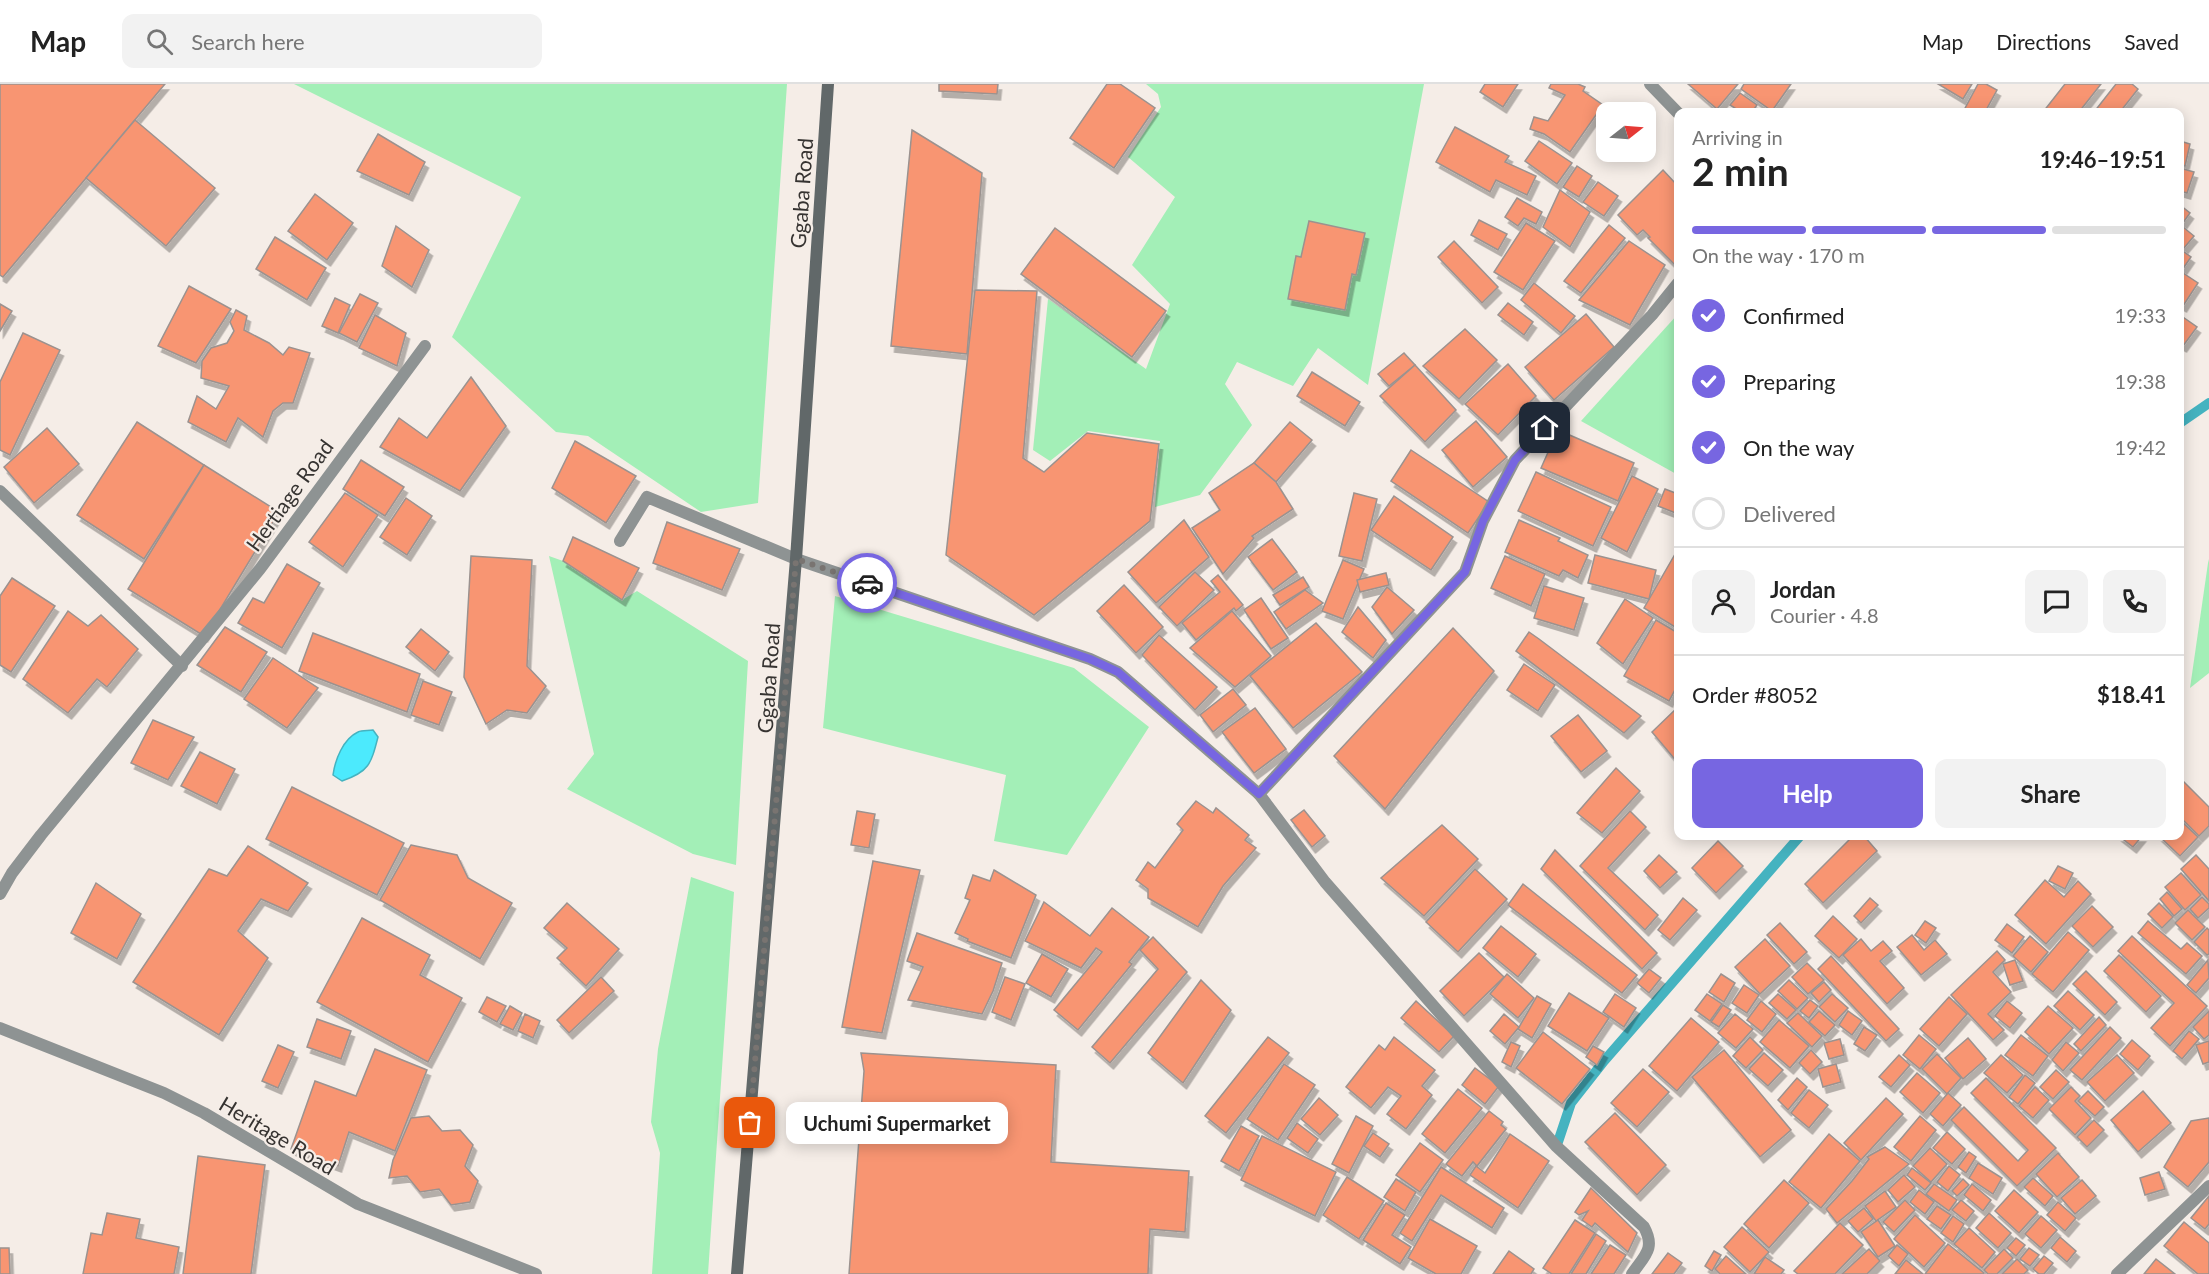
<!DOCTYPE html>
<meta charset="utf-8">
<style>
body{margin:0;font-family:Lato,sans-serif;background:#f2f2f2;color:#222;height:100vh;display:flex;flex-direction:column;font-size:22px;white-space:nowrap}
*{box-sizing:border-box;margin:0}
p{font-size:20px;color:#767676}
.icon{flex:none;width:33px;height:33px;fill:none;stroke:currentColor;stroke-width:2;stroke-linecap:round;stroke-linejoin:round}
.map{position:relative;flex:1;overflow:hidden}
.details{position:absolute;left:1674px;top:24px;width:510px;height:732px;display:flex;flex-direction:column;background:#fff;border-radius:12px;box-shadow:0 3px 15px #0003}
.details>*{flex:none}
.needle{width:39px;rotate:73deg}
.buttons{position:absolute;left:1596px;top:18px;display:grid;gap:12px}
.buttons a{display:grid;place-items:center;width:60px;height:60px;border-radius:12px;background:#fff;box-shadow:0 3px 15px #0003;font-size:30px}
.pin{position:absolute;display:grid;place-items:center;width:51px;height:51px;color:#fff;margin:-26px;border-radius:12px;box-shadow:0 3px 9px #0006}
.courier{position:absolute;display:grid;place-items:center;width:60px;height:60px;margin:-30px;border:4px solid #7766e1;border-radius:50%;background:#fff;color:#222;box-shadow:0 2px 8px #0007}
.bubble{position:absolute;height:42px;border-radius:12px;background:#fff;box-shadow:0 3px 15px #0003;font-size:20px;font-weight:700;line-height:42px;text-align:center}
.head em{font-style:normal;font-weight:700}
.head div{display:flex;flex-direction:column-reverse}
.head{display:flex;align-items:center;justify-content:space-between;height:102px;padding:0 18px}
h1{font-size:39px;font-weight:700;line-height:45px}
.bar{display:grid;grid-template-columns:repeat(4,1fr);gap:9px 6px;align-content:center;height:72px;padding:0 18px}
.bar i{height:8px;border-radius:4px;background:#e0e0e0}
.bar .selected{background:#7766e1}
.bar p{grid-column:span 4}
.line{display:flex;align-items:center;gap:15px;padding:0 18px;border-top:2px solid #e0e0e0}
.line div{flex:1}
.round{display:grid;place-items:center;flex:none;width:63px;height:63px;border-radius:12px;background:#f2f2f2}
ol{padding:0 18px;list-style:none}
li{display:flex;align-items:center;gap:18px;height:66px}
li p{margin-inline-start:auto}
li .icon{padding:6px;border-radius:50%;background:#7766e1;color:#fff;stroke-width:4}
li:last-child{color:#767676}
li i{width:33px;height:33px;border:3px solid #e0e0e0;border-radius:50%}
.cta{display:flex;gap:12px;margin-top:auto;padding:12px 18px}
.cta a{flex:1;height:69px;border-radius:12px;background:#7766e1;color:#fff;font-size:24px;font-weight:700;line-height:69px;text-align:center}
.cta a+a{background:#f2f2f2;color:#222}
header{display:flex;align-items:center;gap:36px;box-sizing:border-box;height:84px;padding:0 30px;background:#fff;border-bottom:2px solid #e0e0e0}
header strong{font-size:28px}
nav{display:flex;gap:33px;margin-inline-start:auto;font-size:21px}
.search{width:420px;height:54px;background:#f2f2f2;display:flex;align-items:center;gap:15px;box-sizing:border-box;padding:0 21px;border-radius:12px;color:#767676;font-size:22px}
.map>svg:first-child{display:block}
.green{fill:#a3efb7}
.water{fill:#4ceafd;stroke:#45b3c0;stroke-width:1.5}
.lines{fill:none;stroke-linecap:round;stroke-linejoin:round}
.stream{stroke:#45b3c0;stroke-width:10}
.building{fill:#f89572;stroke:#9b928f;stroke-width:1.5;filter:url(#shadow)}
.street{stroke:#8e9393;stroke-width:12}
.secondary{stroke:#616869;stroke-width:12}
.done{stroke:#797471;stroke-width:6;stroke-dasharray:0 10.8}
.route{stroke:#7766e1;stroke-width:8}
.labels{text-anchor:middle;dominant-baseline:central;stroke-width:4.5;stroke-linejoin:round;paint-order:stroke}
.street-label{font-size:21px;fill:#363331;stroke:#f5ede7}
</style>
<header>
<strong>Map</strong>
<div class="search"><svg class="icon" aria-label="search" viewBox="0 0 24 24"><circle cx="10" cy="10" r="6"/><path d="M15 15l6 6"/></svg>Search here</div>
<nav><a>Map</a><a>Directions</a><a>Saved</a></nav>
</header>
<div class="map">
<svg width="2209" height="1190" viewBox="0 0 2209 1190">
<defs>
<filter id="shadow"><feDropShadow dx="3.5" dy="6" stdDeviation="0" flood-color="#0004"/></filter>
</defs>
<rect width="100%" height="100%" fill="#f5ede7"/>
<!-- green -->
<g class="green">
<polygon points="294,0 787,0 758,419 701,428 588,352 556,348 452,253 521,113"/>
<polygon points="1146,0 1424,0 1368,301 1318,264 1293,302 1237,278 1225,300 1252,341 1200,411 1155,423 1160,357 1088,347 1050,377 1033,366 1048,215 1146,285 1170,220 1132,181 1175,113 1128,73 1161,23 1158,10"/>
<polygon points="1678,230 1678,391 1581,337"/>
<polygon points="549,472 563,477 622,516 637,507 748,577 736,781 693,770 567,705 594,670"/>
<polygon points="2209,475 2209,589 2190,604 2208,479"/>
<polygon points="835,512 1074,584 1149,643 1067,771 994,757 1006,691 823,644"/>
<polygon points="691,793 734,808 708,1190 652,1190 660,1069 651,1038 658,965"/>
</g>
<!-- water -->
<path class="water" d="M373,646l5,7c-7,27 -9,35 -36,44l-9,-6c2,-15 10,-36 25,-43 4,-2 11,-1 15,-2z"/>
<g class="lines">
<!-- stream -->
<g class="stream">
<polyline points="2180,339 2209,319"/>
<polyline points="1558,1058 1571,1019 1604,977 1800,752"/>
</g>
</g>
<!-- building -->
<g class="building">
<polygon points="0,0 165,0 3,193 0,191"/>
<polygon points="939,0 998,0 997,10 939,7"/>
<polygon points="1107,0 1120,0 1155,24 1114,84 1070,54"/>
<polygon points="1485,0 1518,0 1503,23 1480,8"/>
<polygon points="1551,0 1578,0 1585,3 1583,7 1603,21 1570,68 1544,50 1530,45 1534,33 1548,37 1565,11 1549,4"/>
<polygon points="1688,0 1738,0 1717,25"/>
<polygon points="1744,0 1791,0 1772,27 1741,5"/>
<polygon points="1938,0 1972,0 1963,15"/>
<polygon points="1978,0 1986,0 1997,6 1985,28 1963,28"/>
<polygon points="2065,0 2101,0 2079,28 2043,28"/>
<polygon points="2116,0 2132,0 2138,5 2120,28 2094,28"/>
<polygon points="1740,9 1757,21 1752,28 1741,28 1730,21"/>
<polygon points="135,36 215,104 166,162 86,94"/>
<polygon points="1455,43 1509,72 1505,78 1536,92 1527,111 1496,96 1490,108 1436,78"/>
<polygon points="912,46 982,89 967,270 891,262"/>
<polygon points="378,50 425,78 409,111 357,87"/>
<polygon points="1539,57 1572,79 1557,100 1525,77"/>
<polygon points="2180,57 2190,60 2185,82 2180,81"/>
<polygon points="1577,82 1592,92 1579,113 1563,103"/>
<polygon points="2180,84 2194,88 2187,109 2180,107"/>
<polygon points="1663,86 1676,100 1678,98 1678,184 1648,154 1650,153 1643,146 1637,151 1618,131"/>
<polygon points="1598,98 1618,112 1604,132 1583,118"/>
<polygon points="1560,106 1590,128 1570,163 1543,143"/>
<polygon points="315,110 353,139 327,176 288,147"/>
<polygon points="1517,114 1542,128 1536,140 1524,134 1518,142 1505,133"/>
<polygon points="2180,121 2190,129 2180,143"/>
<polygon points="1479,136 1507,150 1498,166 1471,151"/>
<polygon points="1309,137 1365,149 1356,191 1352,190 1345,226 1288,215 1296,172 1301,173"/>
<polygon points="1526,139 1555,157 1523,206 1494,188"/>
<polygon points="1609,141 1625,154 1581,209 1564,197"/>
<polygon points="396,142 429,166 412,203 382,182"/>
<polygon points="2183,143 2194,152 2184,164 2180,160 2180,148"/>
<polygon points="1055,144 1166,227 1132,273 1021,190"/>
<polygon points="275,153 326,184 307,216 256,185"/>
<polygon points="1454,157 1498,203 1482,219 1438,173"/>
<polygon points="1629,157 1665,181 1630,241 1579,216"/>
<polygon points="2180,165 2191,173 2182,186 2180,184"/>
<polygon points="2180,187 2198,199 2183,222 2180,220"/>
<polygon points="1534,199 1575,232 1561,249 1521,216"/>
<polygon points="189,202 231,225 196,279 158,262"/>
<polygon points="975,206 1037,207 1023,374 1044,388 1087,349 1159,360 1150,437 1034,531 946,471"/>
<polygon points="360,210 378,219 357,258 339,249"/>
<polygon points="335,214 350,221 338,249 322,242"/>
<polygon points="1508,219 1533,238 1524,251 1498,231"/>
<polygon points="0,220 12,227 0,247"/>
<polygon points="236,226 247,232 244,246 269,259 283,271 289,263 310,269 293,319 283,319 273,327 263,353 238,334 226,358 188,338 197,312 216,325 229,302 201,294 202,277 211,264 227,259 234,247 230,238"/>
<polygon points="1586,230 1614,263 1554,316 1525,283"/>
<polygon points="375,231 406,249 397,282 359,264"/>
<polygon points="2180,231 2197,243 2183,262 2180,260"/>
<polygon points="1465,245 1497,276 1459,315 1423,282"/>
<polygon points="23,249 60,266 10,371 0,366 0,298"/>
<polygon points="1404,269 1415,281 1389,302 1378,290"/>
<polygon points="1508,280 1536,312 1498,351 1465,320"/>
<polygon points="1415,281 1456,326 1425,358 1380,312"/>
<polygon points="1312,288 1360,318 1345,342 1297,312"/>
<polygon points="471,293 506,342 460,407 380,363 399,334 427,354"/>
<polygon points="1476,337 1507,373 1473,403 1442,366"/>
<polygon points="137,338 204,381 144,475 77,431"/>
<polygon points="1290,338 1312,356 1276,398 1254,379"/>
<polygon points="47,344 79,380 34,419 4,383"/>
<polygon points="1558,346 1634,379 1618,417 1541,384"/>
<polygon points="575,357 636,392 606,439 552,404"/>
<polygon points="1411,366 1489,418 1468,449 1391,397"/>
<polygon points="361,376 404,403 385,432 343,405"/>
<polygon points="1254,379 1276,398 1293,425 1252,452 1254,454 1223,490 1192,444 1220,426 1209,409"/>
<polygon points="204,381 279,428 204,552 128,505"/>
<polygon points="1536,388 1611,423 1593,462 1518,427"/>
<polygon points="1632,392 1658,405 1627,468 1601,454"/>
<polygon points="1665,405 1678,410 1678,430 1658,422"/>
<polygon points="345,409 378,431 343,483 309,458"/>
<polygon points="1354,409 1377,415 1362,477 1339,472"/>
<polygon points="1394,412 1453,453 1431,486 1371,446"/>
<polygon points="406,414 432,432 407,471 380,453"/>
<polygon points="1184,436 1209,473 1156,519 1128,488"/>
<polygon points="1519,436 1560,454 1558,457 1588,471 1578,494 1563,486 1559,492 1505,468"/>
<polygon points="667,438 740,465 722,506 653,479"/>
<polygon points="573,453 639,484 622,516 563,477"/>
<polygon points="1272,455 1297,488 1273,506 1248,473"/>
<polygon points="1678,465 1678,536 1675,543 1644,524"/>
<polygon points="1595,471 1656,486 1649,515 1588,499"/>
<polygon points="471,472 532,476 527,582 546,602 527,629 507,626 486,640 464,593"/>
<polygon points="1505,472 1545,490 1531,522 1491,504"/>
<polygon points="1343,476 1364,485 1343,535 1322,527"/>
<polygon points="287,480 320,499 282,564 238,539 253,514 264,519"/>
<polygon points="1195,488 1214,506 1177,542 1159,523"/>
<polygon points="1386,489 1389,501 1360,508 1357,496"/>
<polygon points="1218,491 1243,521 1236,527 1234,524 1196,556 1182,539 1220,508 1211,497"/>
<polygon points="1303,493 1309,503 1280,521 1273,511"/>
<polygon points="12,494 55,522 11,588 0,581 0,512"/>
<polygon points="1124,501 1163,543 1136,569 1097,527"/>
<polygon points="1544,502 1584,514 1574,546 1534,534"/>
<polygon points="1387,503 1414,526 1392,550 1372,523"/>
<polygon points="1305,506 1323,519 1286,545 1274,528"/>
<polygon points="1261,514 1288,554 1271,565 1244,526"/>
<polygon points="1625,515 1653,534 1623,580 1597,559"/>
<polygon points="1358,523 1386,556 1373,574 1342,548"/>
<polygon points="68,527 88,542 101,531 138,565 107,603 97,595 68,629 23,595"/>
<polygon points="1232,527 1271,572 1235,603 1190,564"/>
<polygon points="1656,536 1678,549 1678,600 1669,617 1624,592"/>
<polygon points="1316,539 1362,588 1293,644 1250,592"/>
<polygon points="225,543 267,568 241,608 197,581"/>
<polygon points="1453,544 1494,587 1385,725 1334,672"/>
<polygon points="421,545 449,568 435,587 406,563"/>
<polygon points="1529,548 1539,555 1641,632 1624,649 1516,567"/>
<polygon points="313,549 420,590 407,628 299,587"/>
<polygon points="1159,551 1217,603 1195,626 1142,571"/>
<polygon points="273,574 318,604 287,644 244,615"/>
<polygon points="1524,580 1555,601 1538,627 1507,606"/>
<polygon points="423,597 452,608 439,641 411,631"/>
<polygon points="1233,605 1246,621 1213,648 1200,631"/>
<polygon points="1678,623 1678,679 1652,648"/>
<polygon points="1255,624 1286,665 1254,689 1222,648"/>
<polygon points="1578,631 1607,667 1581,688 1551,652"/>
<polygon points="153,636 194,653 168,696 131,679"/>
<polygon points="200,668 235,685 217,720 181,702"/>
<polygon points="1616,684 1640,707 1602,749 1577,729"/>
<polygon points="2180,694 2209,723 2209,742 2199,752 2180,733"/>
<polygon points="292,703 404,759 377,811 266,755"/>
<polygon points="1196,717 1213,729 1216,724 1249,751 1245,756 1256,764 1223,802 1198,843 1148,814 1148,805 1136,796 1148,778 1155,784 1183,746 1177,740"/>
<polygon points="1304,726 1325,752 1312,763 1291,736"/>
<polygon points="857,727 875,730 869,764 851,761"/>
<polygon points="1630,727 1646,743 1608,784 1658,831 1645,846 1580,782"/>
<polygon points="2180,736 2198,753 2180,772 2159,752 2180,752"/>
<polygon points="1442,741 1478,775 1424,832 1381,794"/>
<polygon points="1853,752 1864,752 1877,767 1823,819 1805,800"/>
<polygon points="2119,752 2142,752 2133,763"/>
<polygon points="1718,757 1743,782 1716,809 1692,784"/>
<polygon points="411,761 457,771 468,794 512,819 480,875 380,816"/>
<polygon points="248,762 308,799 288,827 261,815 238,847 268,874 219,951 133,898 209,785 227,792"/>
<polygon points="1555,766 1657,869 1642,885 1541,785"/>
<polygon points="1659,771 1677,788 1660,804 1644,787"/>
<polygon points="2196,771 2209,785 2209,817 2181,785"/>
<polygon points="873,777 920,786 882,949 842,943"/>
<polygon points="2058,782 2073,789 2065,805 2049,797"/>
<polygon points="1475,785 1507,815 1458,868 1426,838"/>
<polygon points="994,786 1036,811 1011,874 967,857 968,855 955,849 970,816 965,814 973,791 990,797"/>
<polygon points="2181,789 2201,811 2185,826 2165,803"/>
<polygon points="2045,796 2064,813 2078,797 2091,810 2046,860 2015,831"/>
<polygon points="96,799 141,830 117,875 71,849"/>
<polygon points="1523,800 1637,891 1622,909 1508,821"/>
<polygon points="2167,808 2182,825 2174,832 2160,815"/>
<polygon points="2202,813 2209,820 2209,824 2198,834 2190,825"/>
<polygon points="1683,814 1697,826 1670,856 1658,846"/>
<polygon points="1870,814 1878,821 1861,839 1854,832"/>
<polygon points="1044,818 1090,852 1112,824 1149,853 1129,878 1132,880 1078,946 1054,926 1102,868 1096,864 1081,884 1025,857"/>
<polygon points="567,819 619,865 586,902 557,874 567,864 544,844"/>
<polygon points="2159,819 2173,833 2162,844 2148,830"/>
<polygon points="2092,822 2113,843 2093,863 2072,842"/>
<polygon points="2188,826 2205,843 2192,856 2175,839"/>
<polygon points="1833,832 1857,855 1839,874 1815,852"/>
<polygon points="362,834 430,871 420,891 462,914 428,978 317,918"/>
<polygon points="1925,837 1936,844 1926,859 1915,851"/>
<polygon points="2148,837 2181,865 2187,859 2202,872 2186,890 2138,849"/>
<polygon points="1780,839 1807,868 1794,880 1767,851"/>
<polygon points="2007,840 2024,853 2012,869 1995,856"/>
<polygon points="1501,842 1536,870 1518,893 1483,864"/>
<polygon points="2207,844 2209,846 2209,870 2207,871 2194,858"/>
<polygon points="2068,848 2089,866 2053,908 2032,890"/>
<polygon points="917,849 1002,879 993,907 982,930 908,916 923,883 907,877"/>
<polygon points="1912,851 1924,866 1935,856 1947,870 1921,891 1897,863"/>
<polygon points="2030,852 2048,868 2031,888 2013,872"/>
<polygon points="2132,852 2207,922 2170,962 2151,944 2174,919 2118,867"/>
<polygon points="1153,853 1187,888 1110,979 1092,963 1158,885 1140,866"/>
<polygon points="1765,855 1790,882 1760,910 1735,883"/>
<polygon points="1861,855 1871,867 1883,857 1892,867 1880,877 1904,904 1887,920 1843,871"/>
<polygon points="1997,867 2005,876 1993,888 2011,908 1988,930 2004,946 1993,956 1951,911"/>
<polygon points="1479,869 1504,893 1464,932 1440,907"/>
<polygon points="1042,870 1068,885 1051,913 1026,899"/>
<polygon points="2119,871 2161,912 2146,928 2104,887"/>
<polygon points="1831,872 1899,945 1886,957 1818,885"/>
<polygon points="2015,876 2023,897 2010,901 2003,880"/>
<polygon points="2208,876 2209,894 2196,909 2187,901"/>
<polygon points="1807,879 1824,896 1808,910 1792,893"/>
<polygon points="1649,885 1661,894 1649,909 1637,899"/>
<polygon points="2086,887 2117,918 2105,931 2073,900"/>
<polygon points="1507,890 1534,914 1518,934 1490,910"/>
<polygon points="1721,890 1735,899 1724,918 1709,908"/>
<polygon points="601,893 614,907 569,949 557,936"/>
<polygon points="1005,893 1025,900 1011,936 992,928"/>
<polygon points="1201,896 1231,926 1183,999 1148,969"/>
<polygon points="1789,896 1808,914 1797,925 1778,907"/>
<polygon points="1824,898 1831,906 1819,918 1811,909"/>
<polygon points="1744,901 1759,911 1747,929 1732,919"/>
<polygon points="2068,907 2094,931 2080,946 2054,922"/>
<polygon points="1569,909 1609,934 1587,967 1548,942"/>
<polygon points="1615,910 1636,924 1624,943 1603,928"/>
<polygon points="1707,910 1722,920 1710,937 1695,926"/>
<polygon points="1778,910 1796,926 1787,935 1769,919"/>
<polygon points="1832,910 1848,924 1835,938 1819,923"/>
<polygon points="1537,912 1551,920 1532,954 1518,945"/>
<polygon points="487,913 506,922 497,938 479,928"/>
<polygon points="1949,913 1967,930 1939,962 1920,945"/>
<polygon points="1810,916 1818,922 1809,934 1800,927"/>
<polygon points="1416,917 1454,952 1439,968 1401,934"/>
<polygon points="1761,917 1776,930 1762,948 1747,936"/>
<polygon points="2007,917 2022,929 2010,944 1995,932"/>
<polygon points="1723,921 1731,926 1719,943 1711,938"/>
<polygon points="510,922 522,929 513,946 500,940"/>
<polygon points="2048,922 2073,944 2049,970 2025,948"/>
<polygon points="1819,927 1835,941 1825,952 1809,938"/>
<polygon points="1848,927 1862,937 1852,951 1839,941"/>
<polygon points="2209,927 2209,951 2204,955 2193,943"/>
<polygon points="1798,929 1822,952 1812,963 1787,939"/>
<polygon points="525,930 540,937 533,954 518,947"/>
<polygon points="1504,930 1519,943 1505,960 1490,947"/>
<polygon points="1735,930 1753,945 1736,964 1718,949"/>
<polygon points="2099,933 2106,941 2081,967 2074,960"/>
<polygon points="1691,934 1719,958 1677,1007 1649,982"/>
<polygon points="317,935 351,947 341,975 307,963"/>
<polygon points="1779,936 1809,962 1790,984 1760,958"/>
<polygon points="1864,943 1877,951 1865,967 1854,960"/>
<polygon points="2110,943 2121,954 2082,996 2070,986"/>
<polygon points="2189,947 2199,955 2182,975 2173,967"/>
<polygon points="1543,948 1590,985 1562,1020 1516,984"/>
<polygon points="1919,951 1936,965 1920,985 1903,971"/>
<polygon points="2021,951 2048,972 2033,992 2005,971"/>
<polygon points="1268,953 1289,969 1226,1049 1205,1032"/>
<polygon points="1394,953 1435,986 1422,1002 1432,1011 1406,1045 1387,1030 1401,1012 1388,1003 1371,1024 1346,1003 1379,961 1385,966"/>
<polygon points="1750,953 1763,966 1746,984 1733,972"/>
<polygon points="1968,954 1986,975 1963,995 1945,974"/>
<polygon points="1840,955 1844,971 1829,975 1824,959"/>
<polygon points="2132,956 2150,972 2138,986 2120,970"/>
<polygon points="2209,957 2209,978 2203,980 2196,961"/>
<polygon points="1511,958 1520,962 1511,983 1502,978"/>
<polygon points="2066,958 2079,969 2063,987 2052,976"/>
<polygon points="278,961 294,968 278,1004 262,997"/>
<polygon points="1593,962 1604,968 1597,981 1586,973"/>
<polygon points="375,965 427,986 395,1067 349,1048 338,1082 291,1065 315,997 356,1012"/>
<polygon points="1724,966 1791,1046 1760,1073 1692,993"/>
<polygon points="1811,966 1822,978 1810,990 1799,979"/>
<polygon points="861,969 1056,981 1051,1078 1189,1087 1185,1148 1150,1145 1148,1190 849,1190 864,987"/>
<polygon points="1764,969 1783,986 1768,1002 1749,985"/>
<polygon points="1937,970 1961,994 1947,1010 1922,985"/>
<polygon points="1899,971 1910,981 1891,1003 1879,993"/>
<polygon points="2001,971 2023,991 2007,1009 1984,989"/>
<polygon points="2117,971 2134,989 2105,1017 2087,998"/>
<polygon points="1284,980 1315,1001 1278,1056 1247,1035"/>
<polygon points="1836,980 1841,998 1823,1003 1818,985"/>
<polygon points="1475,984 1499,1002 1485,1020 1462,1001"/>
<polygon points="1643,985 1669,1008 1637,1043 1611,1019"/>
<polygon points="2056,986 2069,998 2053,1015 2040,1003"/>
<polygon points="1917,989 1940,1009 1923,1029 1900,1008"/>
<polygon points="2025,991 2035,999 2018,1020 2009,1013"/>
<polygon points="1797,994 1807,1003 1788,1026 1778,1016"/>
<polygon points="1986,994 2056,1064 2017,1102 1951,1036 1964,1023 2018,1077 2028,1066 1971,1009"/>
<polygon points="2035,1003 2049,1016 2033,1034 2019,1022"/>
<polygon points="2071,1003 2080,1012 2075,1017 2091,1034 2075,1051 2049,1025"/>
<polygon points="1458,1005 1482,1024 1445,1069 1422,1050"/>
<polygon points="1809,1006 1828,1021 1809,1044 1791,1029"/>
<polygon points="2088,1007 2104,1023 2095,1032 2078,1017"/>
<polygon points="2143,1007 2171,1039 2138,1068 2111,1036"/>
<polygon points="1948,1009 1961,1021 1943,1042 1930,1030"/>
<polygon points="1319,1014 1338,1031 1320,1051 1301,1035"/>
<polygon points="1886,1014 1903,1030 1861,1076 1844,1059"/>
<polygon points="1489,1027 1503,1038 1501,1041 1506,1045 1477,1082 1473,1078 1462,1092 1446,1080"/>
<polygon points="1615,1029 1666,1081 1637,1111 1585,1058"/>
<polygon points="429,1032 442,1047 460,1046 473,1061 465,1082 478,1097 470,1118 451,1121 439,1105 420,1108 407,1092 389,1094 393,1076 411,1034"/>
<polygon points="1356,1032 1373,1042 1349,1089 1332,1080"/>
<polygon points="1920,1032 1936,1046 1911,1077 1894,1063"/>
<polygon points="2209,1034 2209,1078 2188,1103 2164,1083 2191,1037"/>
<polygon points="2094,1036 2104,1046 2087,1063 2077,1053"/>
<polygon points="1297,1039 1318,1055 1308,1069 1287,1054"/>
<polygon points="1241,1042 1259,1052 1239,1087 1221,1077"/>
<polygon points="1947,1048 1965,1065 1952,1080 1933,1064"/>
<polygon points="1373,1049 1389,1060 1380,1073 1364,1062"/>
<polygon points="1510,1050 1549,1077 1518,1124 1470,1091 1476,1082 1485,1089"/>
<polygon points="1829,1050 1860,1077 1821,1124 1789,1098"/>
<polygon points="1262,1052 1336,1088 1315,1132 1241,1096"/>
<polygon points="1420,1059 1443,1076 1420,1108 1396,1091"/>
<polygon points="1885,1063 1909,1080 1837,1139 1826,1125 1852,1097 1869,1075 1867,1073"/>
<polygon points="1930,1064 1947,1080 1931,1098 1913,1082"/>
<polygon points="1969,1068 1976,1073 1966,1089 1958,1083"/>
<polygon points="2058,1069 2079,1093 2057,1113 2036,1090"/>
<polygon points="198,1072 265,1081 251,1190 183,1190"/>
<polygon points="1978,1079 2002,1094 1993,1110 1969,1094"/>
<polygon points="1949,1082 1960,1091 1948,1107 1937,1098"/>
<polygon points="1441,1083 1504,1124 1492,1144 1441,1111 1412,1157 1400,1149"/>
<polygon points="1912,1084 1931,1099 1925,1106 1907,1091"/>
<polygon points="2159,1088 2165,1105 2145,1111 2140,1094"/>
<polygon points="1904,1091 1915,1103 1898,1118 1888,1106"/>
<polygon points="1347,1093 1384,1117 1359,1155 1323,1131"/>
<polygon points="2033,1094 2053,1112 2045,1122 2024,1103"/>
<polygon points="1396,1095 1416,1108 1405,1127 1384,1113"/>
<polygon points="1963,1095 1969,1101 1957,1112 1952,1107"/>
<polygon points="1784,1096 1809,1119 1769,1164 1744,1140"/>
<polygon points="2082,1096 2096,1112 2075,1130 2061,1114"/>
<polygon points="1934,1100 1957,1116 1949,1127 1926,1110"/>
<polygon points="1972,1100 1991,1116 1983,1127 1964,1111"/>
<polygon points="1591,1104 1637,1149 1628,1168 1595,1139 1592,1143 1582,1136 1588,1127 1579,1131 1575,1128"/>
<polygon points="1919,1106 1934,1118 1925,1130 1910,1118"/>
<polygon points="2014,1106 2038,1128 2019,1149 1995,1127"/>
<polygon points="1885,1107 1896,1123 1876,1137 1865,1122"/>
<polygon points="2209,1112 2209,1140 2205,1145 2191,1134"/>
<polygon points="1905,1116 1915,1126 1894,1148 1883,1138"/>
<polygon points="1961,1116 1974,1127 1966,1137 1952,1126"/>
<polygon points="2058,1118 2076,1134 2065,1147 2047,1131"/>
<polygon points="1386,1119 1405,1131 1392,1151 1411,1163 1400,1180 1363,1156"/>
<polygon points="1937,1122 1951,1131 1941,1145 1927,1135"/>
<polygon points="1864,1124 1873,1135 1858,1148 1848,1137"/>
<polygon points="107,1129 140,1135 136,1154 179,1163 174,1190 83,1190 91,1149 102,1151"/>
<polygon points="1989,1129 2011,1149 1998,1164 1976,1144"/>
<polygon points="1915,1131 1945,1159 1924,1183 1894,1155"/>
<polygon points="1953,1132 1964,1140 1953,1158 1941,1149"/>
<polygon points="2041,1132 2057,1146 2041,1164 2025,1150"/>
<polygon points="1430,1135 1477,1162 1461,1190 1436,1190 1408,1174"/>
<polygon points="1575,1136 1595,1149 1569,1190 1552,1190 1543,1184"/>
<polygon points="1878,1136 1895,1162 1878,1173 1861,1148"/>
<polygon points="2184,1138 2209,1159 2209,1190 2198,1190 2164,1162"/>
<polygon points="1840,1139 1863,1161 1835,1190 1798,1190 1794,1187"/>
<polygon points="1742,1143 1769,1168 1750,1188 1724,1163"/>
<polygon points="1969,1144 1995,1168 1982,1184 1954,1160"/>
<polygon points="1596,1150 1606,1157 1586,1190 1571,1190"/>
<polygon points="2060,1153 2076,1167 2067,1178 2051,1164"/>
<polygon points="2016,1154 2025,1161 2016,1172 2007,1164"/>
<polygon points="1948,1160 1984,1189 1983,1190 1925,1190"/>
<polygon points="1610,1161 1626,1171 1614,1190 1591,1190"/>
<polygon points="1897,1161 1908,1170 1899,1182 1888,1172"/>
<polygon points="0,1164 9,1164 10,1190 0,1190"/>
<polygon points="2029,1164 2039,1171 2030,1182 2020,1175"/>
<polygon points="1869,1165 1880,1177 1867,1190 1842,1190"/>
<polygon points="2004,1165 2013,1174 1997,1190 1988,1190 1984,1186"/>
<polygon points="1509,1167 1534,1185 1531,1190 1493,1190"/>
<polygon points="1714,1167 1721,1171 1712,1187 1705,1182"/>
<polygon points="1668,1169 1682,1179 1674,1190 1652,1190"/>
<polygon points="1726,1172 1746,1190 1720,1190 1715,1185"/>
<polygon points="2044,1172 2053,1179 2044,1190 2039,1190 2033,1185"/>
<polygon points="1765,1173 1784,1186 1781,1190 1754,1190"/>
<polygon points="2017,1175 2028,1186 2024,1190 2002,1190"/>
<polygon points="2156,1175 2175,1190 2144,1190"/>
<polygon points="1906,1176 1923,1190 1895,1190"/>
</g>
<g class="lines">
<!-- street -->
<g class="street">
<polyline points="1650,0 1678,29"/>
<polyline points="0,407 182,582"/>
<path d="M620,457l27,-44 149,62 294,100 28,13 141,122 66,88 231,264 88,81c12,22 0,29 -12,47"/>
<polyline points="1259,710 1465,488 1483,437 1515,376 1652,231 1678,199"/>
<polyline points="0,810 12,789 41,751 260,485 425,262"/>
<polyline points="0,944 164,1009 204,1029 358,1120 536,1190"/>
<polyline points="2117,1190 2209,1102"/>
</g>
<!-- secondary -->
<polyline class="secondary" points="737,1190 796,475 828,0"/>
</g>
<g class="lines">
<!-- done -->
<polyline class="done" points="750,1039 796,475 867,499"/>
<!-- route -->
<polyline class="route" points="867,499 1090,575 1118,588 1259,710 1465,488 1483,437 1515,376 1545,344"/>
</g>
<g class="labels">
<!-- street labels -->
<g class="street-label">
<text transform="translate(801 109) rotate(-86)">Ggaba Road</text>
<text transform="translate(289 411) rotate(-54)">Hertiage Road</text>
<text transform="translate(768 594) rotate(-86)">Ggaba Road</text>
<text transform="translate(278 1051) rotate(31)">Heritage Road</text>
</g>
</g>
</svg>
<div class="buttons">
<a><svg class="needle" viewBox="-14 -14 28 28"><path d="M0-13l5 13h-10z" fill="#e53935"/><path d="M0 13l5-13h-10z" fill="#767676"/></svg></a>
</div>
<div class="pin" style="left:750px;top:1039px;background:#ea580c"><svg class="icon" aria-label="bag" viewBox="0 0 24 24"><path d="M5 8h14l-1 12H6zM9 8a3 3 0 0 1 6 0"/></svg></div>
<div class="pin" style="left:1545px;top:344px;background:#1f2937"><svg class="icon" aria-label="home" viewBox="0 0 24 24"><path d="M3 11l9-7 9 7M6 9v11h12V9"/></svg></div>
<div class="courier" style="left:867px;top:499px"><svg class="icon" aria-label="car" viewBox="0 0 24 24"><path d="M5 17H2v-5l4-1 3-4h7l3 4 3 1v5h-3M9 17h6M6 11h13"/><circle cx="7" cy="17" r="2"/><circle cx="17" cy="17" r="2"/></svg></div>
<div class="bubble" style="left:786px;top:1018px;width:222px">Uchumi Supermarket</div>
<section class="details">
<div class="head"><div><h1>2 min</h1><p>Arriving in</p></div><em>19:46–19:51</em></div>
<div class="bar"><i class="selected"></i><i class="selected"></i><i class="selected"></i><i></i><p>On the way · 170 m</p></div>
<ol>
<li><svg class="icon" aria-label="check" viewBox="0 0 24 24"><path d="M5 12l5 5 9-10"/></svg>Confirmed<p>19:33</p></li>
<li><svg class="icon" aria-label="check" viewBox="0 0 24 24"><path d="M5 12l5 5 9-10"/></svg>Preparing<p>19:38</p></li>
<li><svg class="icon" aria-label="check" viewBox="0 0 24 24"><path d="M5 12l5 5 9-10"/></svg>On the way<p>19:42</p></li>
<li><i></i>Delivered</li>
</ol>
<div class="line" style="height:108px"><a class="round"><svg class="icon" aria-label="person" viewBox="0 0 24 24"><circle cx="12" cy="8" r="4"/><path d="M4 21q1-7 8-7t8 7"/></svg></a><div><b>Jordan</b><p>Courier · 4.8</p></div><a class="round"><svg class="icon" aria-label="chat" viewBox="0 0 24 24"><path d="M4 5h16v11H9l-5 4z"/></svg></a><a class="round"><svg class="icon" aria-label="phone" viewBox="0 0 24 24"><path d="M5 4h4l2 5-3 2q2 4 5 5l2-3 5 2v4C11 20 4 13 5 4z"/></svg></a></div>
<div class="line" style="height:78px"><div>Order #8052</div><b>$18.41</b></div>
<div class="cta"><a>Help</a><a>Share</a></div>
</section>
</div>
